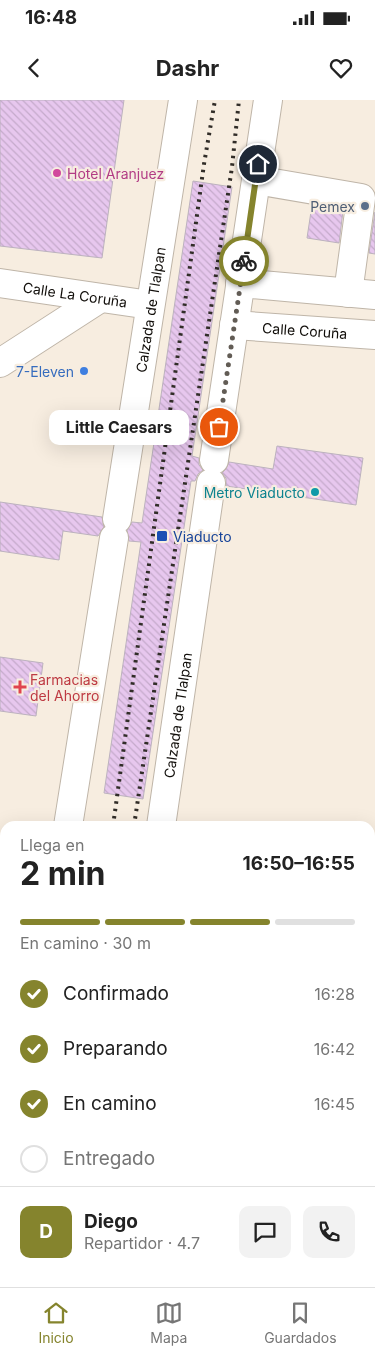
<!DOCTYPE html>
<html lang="es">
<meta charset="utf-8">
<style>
body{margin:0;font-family:Inter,sans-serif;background:#f2f2f2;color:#222;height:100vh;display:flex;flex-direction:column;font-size:19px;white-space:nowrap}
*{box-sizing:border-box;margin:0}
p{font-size:16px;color:#767676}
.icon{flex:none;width:28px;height:28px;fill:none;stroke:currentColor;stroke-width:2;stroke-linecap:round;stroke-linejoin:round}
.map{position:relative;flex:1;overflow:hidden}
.details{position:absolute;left:0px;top:721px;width:375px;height:466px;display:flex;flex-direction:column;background:#fff;border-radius:15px 15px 0 0;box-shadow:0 5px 20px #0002}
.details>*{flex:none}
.pin{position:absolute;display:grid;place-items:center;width:42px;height:42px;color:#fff;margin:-21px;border:2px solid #fff;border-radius:50%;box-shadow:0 1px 5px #0007}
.courier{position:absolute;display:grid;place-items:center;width:50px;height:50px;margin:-25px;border:4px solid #85842d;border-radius:50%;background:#fff;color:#222;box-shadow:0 1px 6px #0007}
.bubble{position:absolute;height:35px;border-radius:10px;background:#fff;box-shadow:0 5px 20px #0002;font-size:16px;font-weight:700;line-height:35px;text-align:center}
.headline em{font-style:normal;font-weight:700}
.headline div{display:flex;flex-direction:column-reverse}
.headline{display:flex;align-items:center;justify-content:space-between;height:85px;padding:0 20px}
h1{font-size:32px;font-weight:700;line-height:38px}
.bar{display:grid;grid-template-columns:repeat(4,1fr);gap:8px 5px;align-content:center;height:60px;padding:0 20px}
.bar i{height:6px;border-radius:4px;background:#e0e0e0}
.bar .current{background:#85842d}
.bar p{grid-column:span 4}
.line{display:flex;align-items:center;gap:12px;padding:0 20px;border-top:1px solid #e0e0e0}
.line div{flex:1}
.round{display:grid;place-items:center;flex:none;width:52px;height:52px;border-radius:10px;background:#f2f2f2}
ol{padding:0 20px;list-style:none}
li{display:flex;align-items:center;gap:15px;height:55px}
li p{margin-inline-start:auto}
li .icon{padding:5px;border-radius:50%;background:#85842d;color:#fff;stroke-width:4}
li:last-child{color:#767676}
li i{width:28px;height:28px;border:2px solid #e0e0e0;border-radius:50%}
.status{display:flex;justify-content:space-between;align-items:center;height:35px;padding:0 25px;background:#fff;direction:ltr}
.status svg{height:14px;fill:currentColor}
header{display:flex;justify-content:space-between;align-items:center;height:65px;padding:0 20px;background:#fff;font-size:22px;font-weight:700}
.dock{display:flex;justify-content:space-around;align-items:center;height:70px;border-top:1px solid #e0e0e0;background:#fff;font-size:14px;color:#767676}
.dock a{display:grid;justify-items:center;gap:2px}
.dock .current{color:#85842d}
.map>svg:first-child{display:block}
.building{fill:url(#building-back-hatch);stroke:#bcb2be}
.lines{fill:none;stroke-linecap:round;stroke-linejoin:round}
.minor-casing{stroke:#bfb5a8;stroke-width:30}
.highway-casing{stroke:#bfb5a8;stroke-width:30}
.minor{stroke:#fff;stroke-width:28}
.highway{stroke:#fff;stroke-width:28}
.rail{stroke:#312d28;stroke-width:4;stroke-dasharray:2.5 5;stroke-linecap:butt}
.done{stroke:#625c55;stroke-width:5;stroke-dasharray:0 9}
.route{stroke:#85842d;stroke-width:6}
.hotel-dot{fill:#d1479c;stroke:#f7ede0;stroke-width:2}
.service-dot{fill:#5c6f8a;stroke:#f7ede0;stroke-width:2}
.shop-dot{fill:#3f7fe0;stroke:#f7ede0;stroke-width:2}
.culture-dot{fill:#0f9aa8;stroke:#f7ede0;stroke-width:2}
.transit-dot{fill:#1a4fb4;stroke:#f7ede0;stroke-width:2}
.health-dot{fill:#e0444e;stroke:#f7ede0;stroke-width:2}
.labels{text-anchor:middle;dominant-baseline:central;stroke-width:4.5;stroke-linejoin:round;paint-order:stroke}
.hotel-label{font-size:14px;fill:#b23c85;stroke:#f7ede0;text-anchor:start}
.service-label{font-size:14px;fill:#4e5e75;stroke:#f7ede0;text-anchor:end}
.street-label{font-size:14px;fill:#110e0a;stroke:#f7ede0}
.shop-label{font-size:14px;fill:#366cbe;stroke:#f7ede0;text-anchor:end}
.culture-label{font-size:14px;fill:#0d838f;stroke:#f7ede0;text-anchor:end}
.transit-label{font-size:14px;fill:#164399;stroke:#f7ede0;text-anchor:start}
.health-label{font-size:14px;fill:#be3a42;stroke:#f7ede0;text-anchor:start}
</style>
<div class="status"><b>16:48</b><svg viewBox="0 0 49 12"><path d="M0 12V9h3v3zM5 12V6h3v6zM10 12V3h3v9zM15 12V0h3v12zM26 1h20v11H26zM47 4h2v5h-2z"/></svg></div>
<header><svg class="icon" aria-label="back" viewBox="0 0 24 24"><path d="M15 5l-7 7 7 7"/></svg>Dashr<svg class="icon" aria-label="heart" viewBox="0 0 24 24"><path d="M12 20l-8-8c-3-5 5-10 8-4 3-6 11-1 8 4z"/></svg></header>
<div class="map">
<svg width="375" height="1187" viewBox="0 0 375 1187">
<defs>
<pattern id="building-back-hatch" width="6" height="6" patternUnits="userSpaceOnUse" patternTransform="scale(1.25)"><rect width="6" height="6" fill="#e7c7ee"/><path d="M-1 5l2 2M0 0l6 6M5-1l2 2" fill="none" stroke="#c5aacb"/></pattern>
</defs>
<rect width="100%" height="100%" fill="#f7ede0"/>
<!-- building -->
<g class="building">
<polygon points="0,0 124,0 102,158 0,146"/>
<polygon points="193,81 232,87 192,356 199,358 199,365 203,370 198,374 195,381 191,381 143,699 104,693 141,442 129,441 127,430 132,422 142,423"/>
<polygon points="312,105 343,111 339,143 307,138"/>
<polygon points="375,112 375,154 369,153"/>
<polygon points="277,346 363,358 356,405 226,386 226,378 222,373 226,369 229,362 273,369"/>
<polygon points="0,402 102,417 104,427 98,436 63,431 59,460 0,451"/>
<polygon points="0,557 43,563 36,616 0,611"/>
</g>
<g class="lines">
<defs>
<g id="minor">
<polyline points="256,80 361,98 348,193"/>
<path id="s1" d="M0,183l150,22"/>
<polyline points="240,183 375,195"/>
<path id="s2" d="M234,225l141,10"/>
<polyline points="0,263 99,199"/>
<polyline points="0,766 5,767"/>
<polyline points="370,1106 375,1074"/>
<polyline points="370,1146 375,1146"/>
</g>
<g id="highway">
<polyline points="214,360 268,0"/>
<path id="s3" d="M117,419l66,-419"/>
<polyline points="68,726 114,438"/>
<path id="s4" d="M161,726l50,-343"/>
<polyline points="0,1167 5,1135"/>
<polyline points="94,1187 94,1182"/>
</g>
</defs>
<!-- minor casing -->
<use href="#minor" class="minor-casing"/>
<!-- highway casing -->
<use href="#highway" class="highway-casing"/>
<!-- minor -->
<use href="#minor" class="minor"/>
<!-- highway -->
<use href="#highway" class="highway"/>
<!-- rail -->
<g class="rail">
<polyline points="113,726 204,64 215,0"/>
<polyline points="134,726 232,67 239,0"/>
<polyline points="46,1187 47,1182"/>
<polyline points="60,1187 61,1182"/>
</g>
</g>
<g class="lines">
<!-- done -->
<polyline class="done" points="219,327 244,161"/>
<!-- route -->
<polyline class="route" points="244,161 258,64"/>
</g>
<!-- markers -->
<circle class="hotel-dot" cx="57" cy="73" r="5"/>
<circle class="service-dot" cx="365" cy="106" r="5"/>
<circle class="shop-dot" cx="84" cy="271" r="5"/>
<circle class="culture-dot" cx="315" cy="392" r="5"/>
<rect class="transit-dot" x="156" y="430" width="12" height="12" rx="2.5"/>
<path class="health-dot" d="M17.5 579.5h5v5h5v5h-5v5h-5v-5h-5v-5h5z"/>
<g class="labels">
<!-- hotel labels -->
<g class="hotel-label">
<text x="67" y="73">Hotel Aranjuez</text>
</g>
<!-- service labels -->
<g class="service-label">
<text x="355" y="106">Pemex</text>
</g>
<!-- street labels -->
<g class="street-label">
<text stroke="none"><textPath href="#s1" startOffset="76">Calle La Coruña</textPath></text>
<text stroke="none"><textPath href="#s3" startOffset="212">Calzada de Tlalpan</textPath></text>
<text stroke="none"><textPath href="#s2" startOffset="71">Calle Coruña</textPath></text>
<text stroke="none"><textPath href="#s4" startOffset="112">Calzada de Tlalpan</textPath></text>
</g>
<!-- shop labels -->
<g class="shop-label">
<text x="74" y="271">7-Eleven</text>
</g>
<!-- culture labels -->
<g class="culture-label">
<text x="305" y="392">Metro Viaducto</text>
</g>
<!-- transit labels -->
<g class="transit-label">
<text x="173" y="436">Viaducto</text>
</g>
<!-- health labels -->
<g class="health-label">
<text x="30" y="579">Farmacias<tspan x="30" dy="16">del Ahorro</tspan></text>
</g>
</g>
</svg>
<div class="pin" style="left:219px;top:327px;background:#ea580c"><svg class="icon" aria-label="bag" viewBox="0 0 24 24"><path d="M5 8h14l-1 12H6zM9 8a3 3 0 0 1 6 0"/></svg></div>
<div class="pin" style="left:258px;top:64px;background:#1f2937"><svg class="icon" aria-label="home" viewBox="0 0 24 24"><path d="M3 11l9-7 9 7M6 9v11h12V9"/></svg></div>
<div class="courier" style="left:244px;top:161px"><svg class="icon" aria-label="bike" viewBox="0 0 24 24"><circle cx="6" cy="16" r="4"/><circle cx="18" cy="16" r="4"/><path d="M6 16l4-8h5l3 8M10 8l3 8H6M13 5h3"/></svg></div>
<div class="bubble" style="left:49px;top:310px;width:140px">Little Caesars</div>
<section class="details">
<div class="headline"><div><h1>2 min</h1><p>Llega en</p></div><em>16:50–16:55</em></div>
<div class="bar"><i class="current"></i><i class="current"></i><i class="current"></i><i></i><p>En camino · 30 m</p></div>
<ol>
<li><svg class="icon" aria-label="check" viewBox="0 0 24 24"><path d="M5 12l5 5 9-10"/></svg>Confirmado<p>16:28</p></li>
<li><svg class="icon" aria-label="check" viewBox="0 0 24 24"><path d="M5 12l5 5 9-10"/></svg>Preparando<p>16:42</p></li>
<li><svg class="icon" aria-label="check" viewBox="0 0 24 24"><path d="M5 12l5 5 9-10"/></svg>En camino<p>16:45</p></li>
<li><i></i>Entregado</li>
</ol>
<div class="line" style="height:90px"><b class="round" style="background:#85842d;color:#fff">D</b><div><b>Diego</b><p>Repartidor · 4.7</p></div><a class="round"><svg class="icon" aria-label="chat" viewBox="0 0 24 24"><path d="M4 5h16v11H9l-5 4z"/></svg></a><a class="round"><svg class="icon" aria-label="phone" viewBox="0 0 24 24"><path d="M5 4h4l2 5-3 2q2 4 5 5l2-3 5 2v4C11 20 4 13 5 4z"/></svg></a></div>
</section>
</div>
<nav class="dock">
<a class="current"><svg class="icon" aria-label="home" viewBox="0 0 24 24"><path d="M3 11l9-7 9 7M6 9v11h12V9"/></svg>Inicio</a>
<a><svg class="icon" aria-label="map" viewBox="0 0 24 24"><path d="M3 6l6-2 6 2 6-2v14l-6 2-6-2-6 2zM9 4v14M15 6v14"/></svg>Mapa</a>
<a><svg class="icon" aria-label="saved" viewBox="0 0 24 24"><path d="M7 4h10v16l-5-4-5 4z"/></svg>Guardados</a>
</nav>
